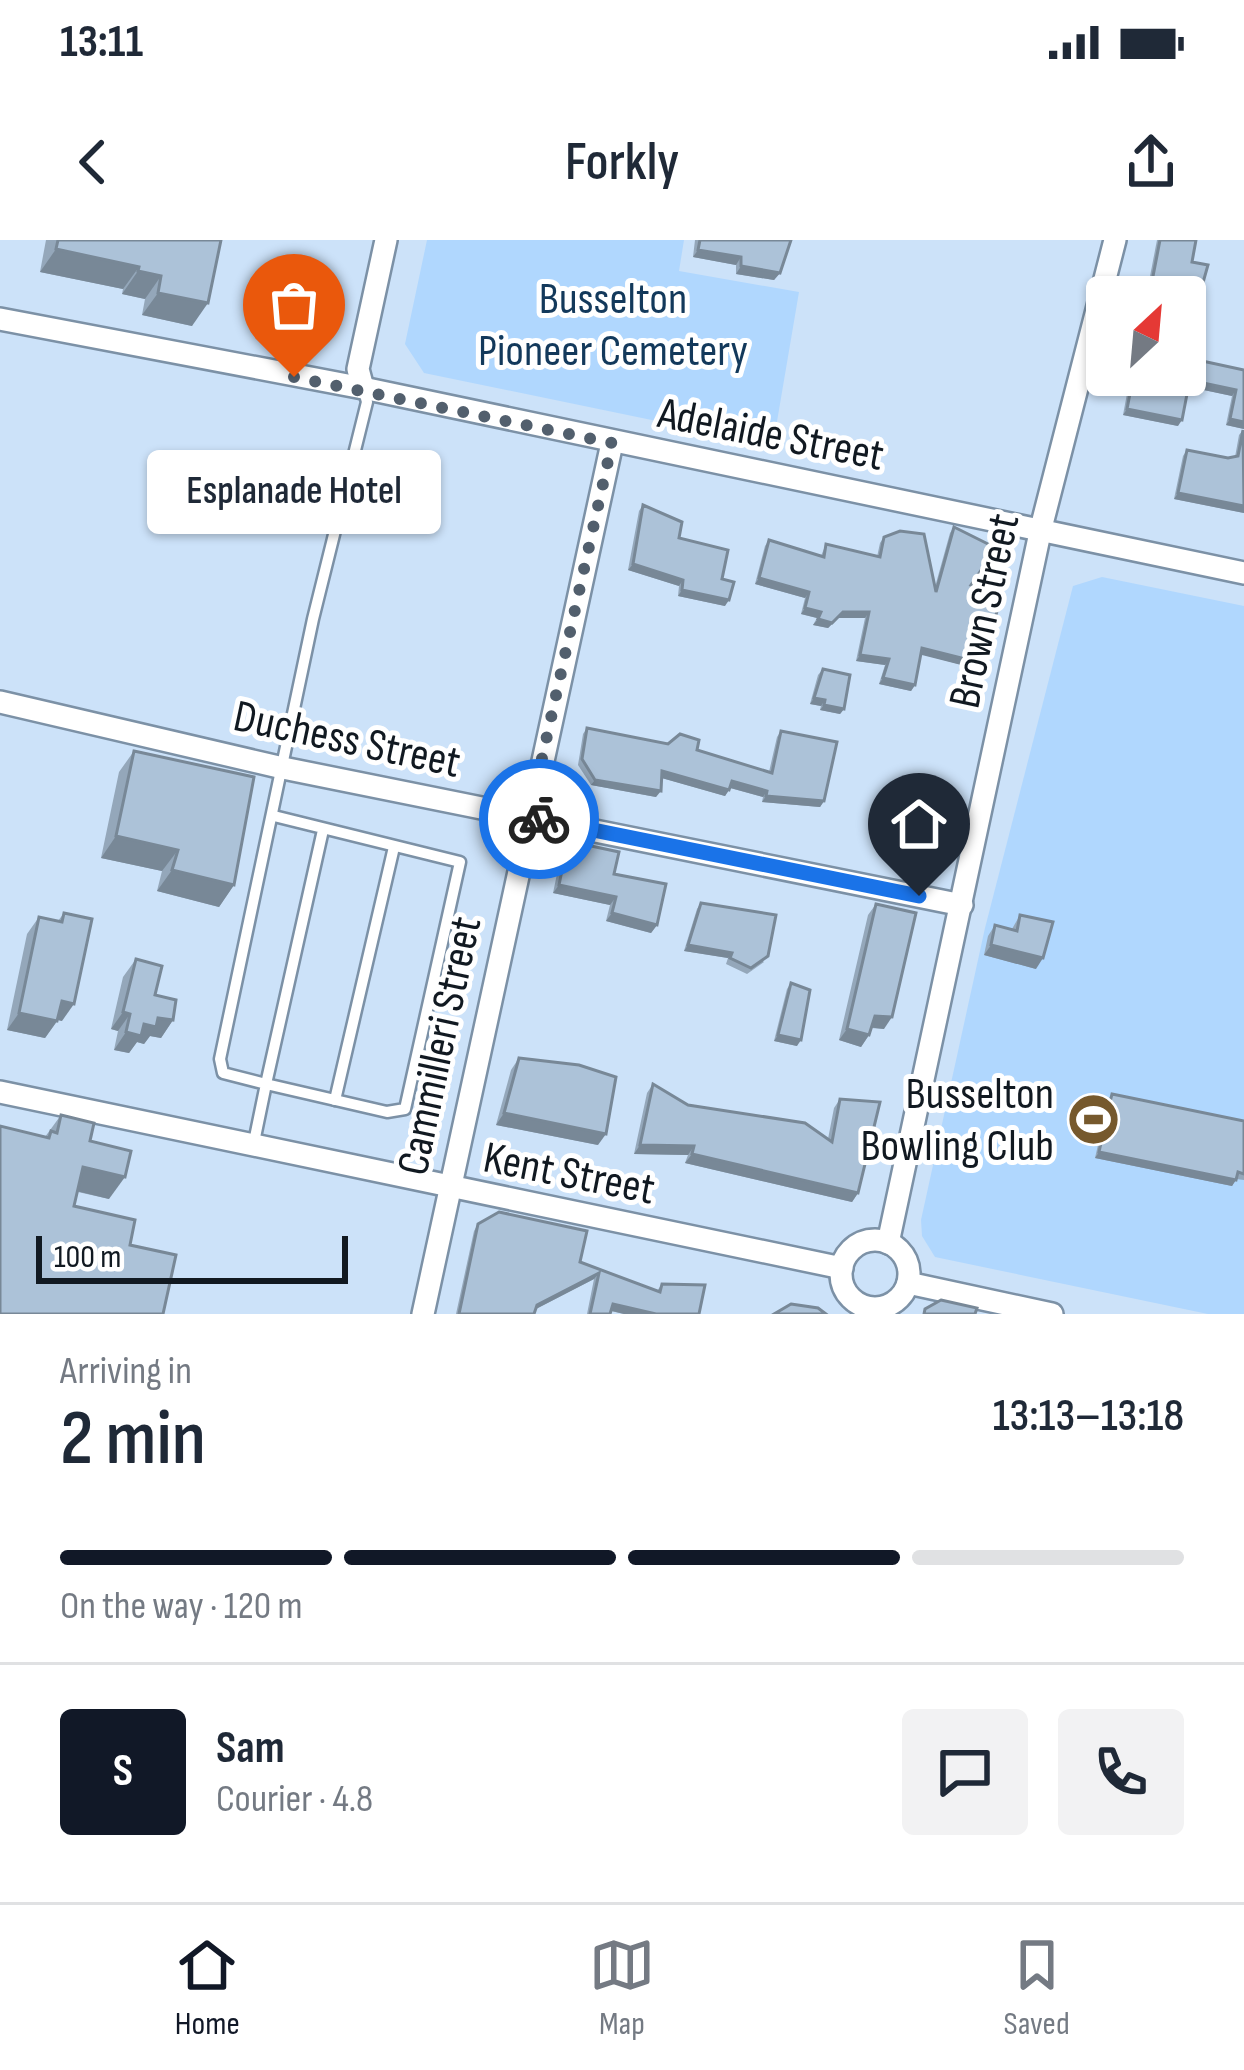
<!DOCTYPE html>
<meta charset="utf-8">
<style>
body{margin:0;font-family:"Sofia Sans Condensed",sans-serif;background:#f2f2f3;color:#1f2937;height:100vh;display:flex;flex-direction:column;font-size:45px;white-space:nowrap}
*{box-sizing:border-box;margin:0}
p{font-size:39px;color:#747a83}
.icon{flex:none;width:66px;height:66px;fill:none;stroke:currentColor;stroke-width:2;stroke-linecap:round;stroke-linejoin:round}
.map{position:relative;height:1074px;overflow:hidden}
.details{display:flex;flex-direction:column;background:#fff;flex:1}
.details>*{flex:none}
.needle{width:78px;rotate:26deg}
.buttons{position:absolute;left:1086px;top:36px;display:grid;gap:24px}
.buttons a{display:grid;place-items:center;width:120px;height:120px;border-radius:12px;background:#fff;box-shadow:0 3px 9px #0004;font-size:60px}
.scale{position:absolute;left:36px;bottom:30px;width:312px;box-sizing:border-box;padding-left:12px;border:6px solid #111921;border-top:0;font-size:33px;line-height:42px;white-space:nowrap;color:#111921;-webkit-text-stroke:9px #fff;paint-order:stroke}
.pin{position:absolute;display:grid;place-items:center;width:102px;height:102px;color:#fff;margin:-123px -51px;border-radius:50% 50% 50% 0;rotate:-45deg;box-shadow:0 0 12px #0007}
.pin .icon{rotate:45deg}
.courier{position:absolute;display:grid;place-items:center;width:120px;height:120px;margin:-60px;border:9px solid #1a73e8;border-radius:50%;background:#fff;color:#222;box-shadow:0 3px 15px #0007}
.bubble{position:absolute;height:84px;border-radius:12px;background:#fff;box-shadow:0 3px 9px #0004;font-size:39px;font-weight:600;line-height:84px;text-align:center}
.head em{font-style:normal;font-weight:600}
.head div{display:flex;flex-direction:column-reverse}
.head{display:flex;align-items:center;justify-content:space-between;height:204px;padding:0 60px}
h1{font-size:78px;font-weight:600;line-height:90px}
.bar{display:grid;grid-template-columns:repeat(4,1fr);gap:18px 12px;align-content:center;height:144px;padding:0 60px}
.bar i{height:15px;border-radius:9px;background:#e0e1e3}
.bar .active{background:#111827}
.bar p{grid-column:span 4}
.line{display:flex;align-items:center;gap:30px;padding:0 60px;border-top:3px solid #e0e1e3}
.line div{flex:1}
.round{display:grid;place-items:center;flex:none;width:126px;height:126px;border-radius:12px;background:#f2f2f3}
.status{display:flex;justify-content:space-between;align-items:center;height:84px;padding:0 60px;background:#fff;direction:ltr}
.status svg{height:33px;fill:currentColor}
header{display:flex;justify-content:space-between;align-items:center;height:156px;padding:0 60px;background:#fff;font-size:54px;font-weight:600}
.tab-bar{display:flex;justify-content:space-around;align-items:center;height:168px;border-top:3px solid #e0e1e3;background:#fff;font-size:33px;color:#747a83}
.tab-bar a{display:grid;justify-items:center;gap:6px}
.tab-bar .active{color:#111827}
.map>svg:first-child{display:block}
.green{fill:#b0d7fe}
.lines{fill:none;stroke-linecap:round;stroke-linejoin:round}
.lane-casing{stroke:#7c91a6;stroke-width:15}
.street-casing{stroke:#7c91a6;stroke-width:26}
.lane{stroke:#fff;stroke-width:10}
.street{stroke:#fff;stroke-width:21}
.wall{fill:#94a7ba}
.shaded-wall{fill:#788897}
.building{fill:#acc2d8;stroke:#788897;stroke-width:3}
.done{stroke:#525f6d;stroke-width:12;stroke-dasharray:0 21.6}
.route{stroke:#1a73e8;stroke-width:15}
.labels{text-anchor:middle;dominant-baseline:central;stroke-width:10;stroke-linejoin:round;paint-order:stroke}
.park-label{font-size:45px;fill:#13395b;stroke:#fff}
.street-label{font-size:45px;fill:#111921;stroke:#fff}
.poi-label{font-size:45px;fill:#111921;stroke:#fff;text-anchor:end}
</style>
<div class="status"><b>13:11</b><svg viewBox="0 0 49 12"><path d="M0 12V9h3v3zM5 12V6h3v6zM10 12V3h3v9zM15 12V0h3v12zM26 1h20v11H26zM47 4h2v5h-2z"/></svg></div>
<header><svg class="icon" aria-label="back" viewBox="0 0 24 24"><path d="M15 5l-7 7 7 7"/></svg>Forkly<svg class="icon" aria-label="share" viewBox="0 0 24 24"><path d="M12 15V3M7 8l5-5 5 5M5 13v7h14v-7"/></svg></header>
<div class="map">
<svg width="1244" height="1074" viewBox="0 0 1244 1074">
<rect width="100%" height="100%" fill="#cce2f9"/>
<!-- green -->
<g class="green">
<polygon points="427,0 684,0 679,31 799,52 773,205 424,133 405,104"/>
<polygon points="1102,337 1244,366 1244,1074 1208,1074 935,1017 922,996 921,980 985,688 1073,346"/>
</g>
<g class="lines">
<defs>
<g id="lane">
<polyline points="274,576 460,622 405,869 387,872 266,844 323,590"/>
<polyline points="335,860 394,607"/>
<polyline points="253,907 266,844 223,833 220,819 313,379 367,162 364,151"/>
</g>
<g id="street">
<polyline points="0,79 363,148 1244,333"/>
<polyline points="363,148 358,129 386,0"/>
<polyline points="0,462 283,528 962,665"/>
<polyline points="0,852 842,1028"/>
<circle cx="875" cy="1034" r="34"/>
<polyline points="888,1003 1041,288 1115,0"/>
<polyline points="908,1043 1052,1074"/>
<polyline points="423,1074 612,203"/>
</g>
</defs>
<!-- lane casing -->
<use href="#lane" class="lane-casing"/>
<!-- street casing -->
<use href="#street" class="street-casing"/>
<!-- lane -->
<use href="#lane" class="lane"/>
<!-- street -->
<use href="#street" class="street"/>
</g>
<!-- wall -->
<g class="wall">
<polygon points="46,0 221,0 192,86 142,75 145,59 122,54 123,49 40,32"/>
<polygon points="695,0 791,0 780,33 774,40 736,34 736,25 693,17"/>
<polygon points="1157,0 1196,0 1185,57 1146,57"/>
<polygon points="1193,119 1244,130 1244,189 1226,185 1232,156 1185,146 1189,125"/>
<polygon points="1133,138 1178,186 1123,175 1129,143"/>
<polygon points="1243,190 1244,273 1174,259 1183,216 1187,210 1228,218 1235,217 1239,195"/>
<polygon points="643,265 722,339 725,366 678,356 679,346 628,330 639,271"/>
<polygon points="954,287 971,345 981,430 921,414 915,445 911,451 879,444 885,425 856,421 865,378 838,378 828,388 813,385 817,378 801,374 805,358 755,344 765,306 769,300 821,316 826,304 877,317 880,303 884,297 935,347 950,293"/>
<polygon points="823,429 844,469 840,474 820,470 821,466 810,464 818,435"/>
<polygon points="587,488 697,510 769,532 777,497 781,491 824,561 820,567 762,562 763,557 730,548 725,556 662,538 656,557 591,545 578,525 583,494"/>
<polygon points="134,511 234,645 219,667 157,651 162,631 101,618 119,532"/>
<polygon points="568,601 614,634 657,685 651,693 606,681 610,665 553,653 562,610"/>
<polygon points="701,663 764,722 747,734 726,724 728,718 684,711 697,669"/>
<polygon points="876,664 884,789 871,788 869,795 861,807 839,800 868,675"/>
<polygon points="64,673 62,781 58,780 45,798 7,790 27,694 39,677 58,681"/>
<polygon points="1020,675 1036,729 984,715 988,696 995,685 1012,689"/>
<polygon points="136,719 155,755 173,780 161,798 150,796 144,804 137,802 129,813 114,810 118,791 111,789 123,737"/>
<polygon points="791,743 797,806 774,801 787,749"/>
<polygon points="519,818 598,905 496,885 511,830"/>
<polygon points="653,844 688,865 828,899 834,868 840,859 858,953 852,962 685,923 688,915 634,914 647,853"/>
<polygon points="1112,854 1244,881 1244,940 1236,939 1232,946 1095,918 1100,896 1091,894 1097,866 1101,860 1107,862"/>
<polygon points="61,875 90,901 109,959 78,952 74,966 130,1005 0,1074 45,897"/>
<polygon points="478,984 657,1051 662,1044 699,1074 624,1074 611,1071 610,1074 587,1074 594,1039 536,1069 534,1074 456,1074 474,991"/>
</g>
<!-- shaded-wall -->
<g class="shaded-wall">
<polygon points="56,9 139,27 123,49 40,32"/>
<polygon points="698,10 741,17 736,25 693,17"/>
<polygon points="741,26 780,33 774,40 736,34"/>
<polygon points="138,31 161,36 145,59 122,54"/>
<polygon points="158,53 208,63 192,86 142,75"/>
<polygon points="1189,140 1236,150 1232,156 1185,146"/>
<polygon points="1127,169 1182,180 1178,186 1123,175"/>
<polygon points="1230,179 1244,182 1244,189 1226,185"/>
<polygon points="1178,253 1244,266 1244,273 1174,259"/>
<polygon points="633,324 683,340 679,346 628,330"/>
<polygon points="759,338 809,352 805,358 755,344"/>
<polygon points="682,350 729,360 725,366 678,356"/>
<polygon points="805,368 821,372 817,378 801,374"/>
<polygon points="843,372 869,372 865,378 838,378 828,388 813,385 818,379"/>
<polygon points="922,408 985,424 981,430 918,414"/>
<polygon points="860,415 889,419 885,425 856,421"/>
<polygon points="883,438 915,445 911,451 879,444"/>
<polygon points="814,458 825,460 821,466 810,464"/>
<polygon points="824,465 844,469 840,474 820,470"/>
<polygon points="662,531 729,550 725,556 658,537"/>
<polygon points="595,540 661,551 656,557 591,545"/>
<polygon points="732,541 767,551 763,557 727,547"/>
<polygon points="766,556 824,561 820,567 762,562"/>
<polygon points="116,596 178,610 162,631 101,618"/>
<polygon points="172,630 234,645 219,667 157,651"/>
<polygon points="559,645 616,657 610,665 553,653"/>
<polygon points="612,673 657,685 651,693 606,681"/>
<polygon points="688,705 732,713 728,718 684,711"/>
<polygon points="991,705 1043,718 1036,729 984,715"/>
<polygon points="62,761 74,764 62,781 50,778"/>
<polygon points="123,772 130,774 118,791 111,789"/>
<polygon points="19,773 57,781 45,798 7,790"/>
<polygon points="875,776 892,777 884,789 867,787"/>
<polygon points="158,778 173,780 161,798 150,796 144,804 137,802 129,813 114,810 126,792"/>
<polygon points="847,789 869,795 861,807 839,800"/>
<polygon points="778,795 801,800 797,806 774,801"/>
<polygon points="504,873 606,894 598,905 496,885"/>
<polygon points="1095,888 1104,890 1100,896 1091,894"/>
<polygon points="640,905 694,906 688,915 634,914"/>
<polygon points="1099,912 1236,940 1232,946 1095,918"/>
<polygon points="692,914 858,953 852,962 685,923"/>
<polygon points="83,927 125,937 109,959 68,949"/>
<polygon points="599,1033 594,1039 532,1071 537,1065"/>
<polygon points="613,1064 656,1074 624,1074 608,1070"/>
</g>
<!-- building -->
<g class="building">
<polygon points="58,0 221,0 208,63 158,53 161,36 138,31 139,27 56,9"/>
<polygon points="700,0 791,0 780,33 741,26 741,17 698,10"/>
<polygon points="1160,0 1196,0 1192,22 1208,25 1185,106 1185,57 1149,57"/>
<polygon points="1193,119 1244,130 1244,182 1230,179 1236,150 1189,140"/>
<polygon points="1133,138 1188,149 1182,180 1127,169"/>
<polygon points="1243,190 1244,266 1178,253 1187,210 1228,218 1238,216"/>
<polygon points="643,265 682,282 679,298 728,310 722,339 734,342 729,360 682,350 683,340 633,324"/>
<polygon points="954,287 996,308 971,345 1001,353 985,424 922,408 915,445 883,438 889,419 860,415 869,372 843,372 832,383 818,379 821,372 805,368 809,352 759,338 769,300 824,317 826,304 880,317 884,297 900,291 924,294 936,352"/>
<polygon points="823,429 850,435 844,469 824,465 825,460 814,458"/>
<polygon points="587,488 668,504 680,494 699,500 697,510 772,533 781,491 837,502 824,561 766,556 767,551 732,541 729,550 662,531 661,551 595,540 582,519"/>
<polygon points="134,511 254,537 234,645 172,630 178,610 116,596"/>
<polygon points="568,601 619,612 614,634 666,644 657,685 612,673 616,657 559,645"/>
<polygon points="701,663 776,675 768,716 751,728 730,718 732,713 688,705"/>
<polygon points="876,664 916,673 892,777 875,776 869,795 847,789"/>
<polygon points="64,673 92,679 74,764 62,761 57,781 19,773 39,677 62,682"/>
<polygon points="1020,675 1053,682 1043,718 991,705 995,685 1017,691"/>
<polygon points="136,719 162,726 155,755 176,760 173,780 158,778 156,787 144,784 141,796 126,792 130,774 123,772"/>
<polygon points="791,743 810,750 801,800 778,795"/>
<polygon points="519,818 579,825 616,837 606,894 504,873"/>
<polygon points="653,844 688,865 805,883 832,902 840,859 880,862 858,953 692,914 694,906 640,905"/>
<polygon points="1112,854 1244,881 1244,934 1238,932 1236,940 1099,912 1104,890 1095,888 1101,860 1110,862"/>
<polygon points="61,875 94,883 90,901 131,911 125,937 83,927 74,966 135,980 130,1005 176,1015 163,1074 0,1074 0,886 49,898 51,891 57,893"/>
<polygon points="499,972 587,991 580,1022 660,1052 662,1044 705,1045 699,1074 656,1074 613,1064 610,1074 590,1074 599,1033 537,1065 534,1074 459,1074 478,984"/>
<polygon points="941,1060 977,1068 975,1074 924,1074 925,1069"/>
<polygon points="791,1064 818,1068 826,1074 774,1074"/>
</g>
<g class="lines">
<!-- done -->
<polyline class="done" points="294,137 612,203 529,577 539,579"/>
<!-- route -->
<polyline class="route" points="539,579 919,656"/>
</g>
<!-- icons -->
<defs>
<symbol id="stadium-disc" viewBox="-11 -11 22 22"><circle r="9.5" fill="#76592d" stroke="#fff"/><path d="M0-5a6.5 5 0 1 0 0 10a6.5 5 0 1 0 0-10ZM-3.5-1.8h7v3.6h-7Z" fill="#fff"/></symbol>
</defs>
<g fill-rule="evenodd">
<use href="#stadium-disc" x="1064" y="850" width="59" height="59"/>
</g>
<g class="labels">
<!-- park labels -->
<g class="park-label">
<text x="613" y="59">Busselton<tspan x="613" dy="52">Pioneer Cemetery</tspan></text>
</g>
<!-- street labels -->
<g class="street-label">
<text transform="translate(771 195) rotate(11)">Adelaide Street</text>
<text transform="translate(985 371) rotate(-78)">Brown Street</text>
<text transform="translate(347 500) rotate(12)">Duchess Street</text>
<text transform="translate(440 806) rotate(-78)">Cammilleri Street</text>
<text transform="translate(569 934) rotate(11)">Kent Street</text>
</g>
<!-- poi labels -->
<g class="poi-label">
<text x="1054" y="854">Busselton<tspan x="1054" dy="52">Bowling Club</tspan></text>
</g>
</g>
</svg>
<div class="buttons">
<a><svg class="needle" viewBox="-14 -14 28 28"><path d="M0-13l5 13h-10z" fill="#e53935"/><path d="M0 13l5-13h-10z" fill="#747a83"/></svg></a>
</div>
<div class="scale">100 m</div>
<div class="pin" style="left:294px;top:137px;background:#ea580c"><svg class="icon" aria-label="bag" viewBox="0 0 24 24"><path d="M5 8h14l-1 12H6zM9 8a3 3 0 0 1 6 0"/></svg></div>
<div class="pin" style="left:919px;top:656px;background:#1f2937"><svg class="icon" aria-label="home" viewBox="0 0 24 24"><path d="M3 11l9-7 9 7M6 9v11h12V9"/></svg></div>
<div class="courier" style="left:539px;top:579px"><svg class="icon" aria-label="bike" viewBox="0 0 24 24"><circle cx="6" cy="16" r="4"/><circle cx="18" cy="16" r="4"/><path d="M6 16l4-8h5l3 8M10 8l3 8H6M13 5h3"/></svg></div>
<div class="bubble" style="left:147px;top:210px;width:294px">Esplanade Hotel</div>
</div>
<section class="details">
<div class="head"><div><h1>2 min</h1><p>Arriving in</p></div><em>13:13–13:18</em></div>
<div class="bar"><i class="active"></i><i class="active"></i><i class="active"></i><i></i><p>On the way · 120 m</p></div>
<div class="line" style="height:216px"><b class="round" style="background:#111827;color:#fff">S</b><div><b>Sam</b><p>Courier · 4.8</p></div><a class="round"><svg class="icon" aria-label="chat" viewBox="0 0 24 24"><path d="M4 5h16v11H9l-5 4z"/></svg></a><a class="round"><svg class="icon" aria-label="phone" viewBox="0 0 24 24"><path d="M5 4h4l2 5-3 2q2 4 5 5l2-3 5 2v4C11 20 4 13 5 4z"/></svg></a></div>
</section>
<nav class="tab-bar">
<a class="active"><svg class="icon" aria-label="home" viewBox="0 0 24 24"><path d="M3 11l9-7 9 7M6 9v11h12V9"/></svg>Home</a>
<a><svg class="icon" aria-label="map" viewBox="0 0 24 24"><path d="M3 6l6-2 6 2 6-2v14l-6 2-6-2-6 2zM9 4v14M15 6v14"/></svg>Map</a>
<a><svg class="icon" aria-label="saved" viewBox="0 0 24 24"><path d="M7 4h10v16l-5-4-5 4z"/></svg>Saved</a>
</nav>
